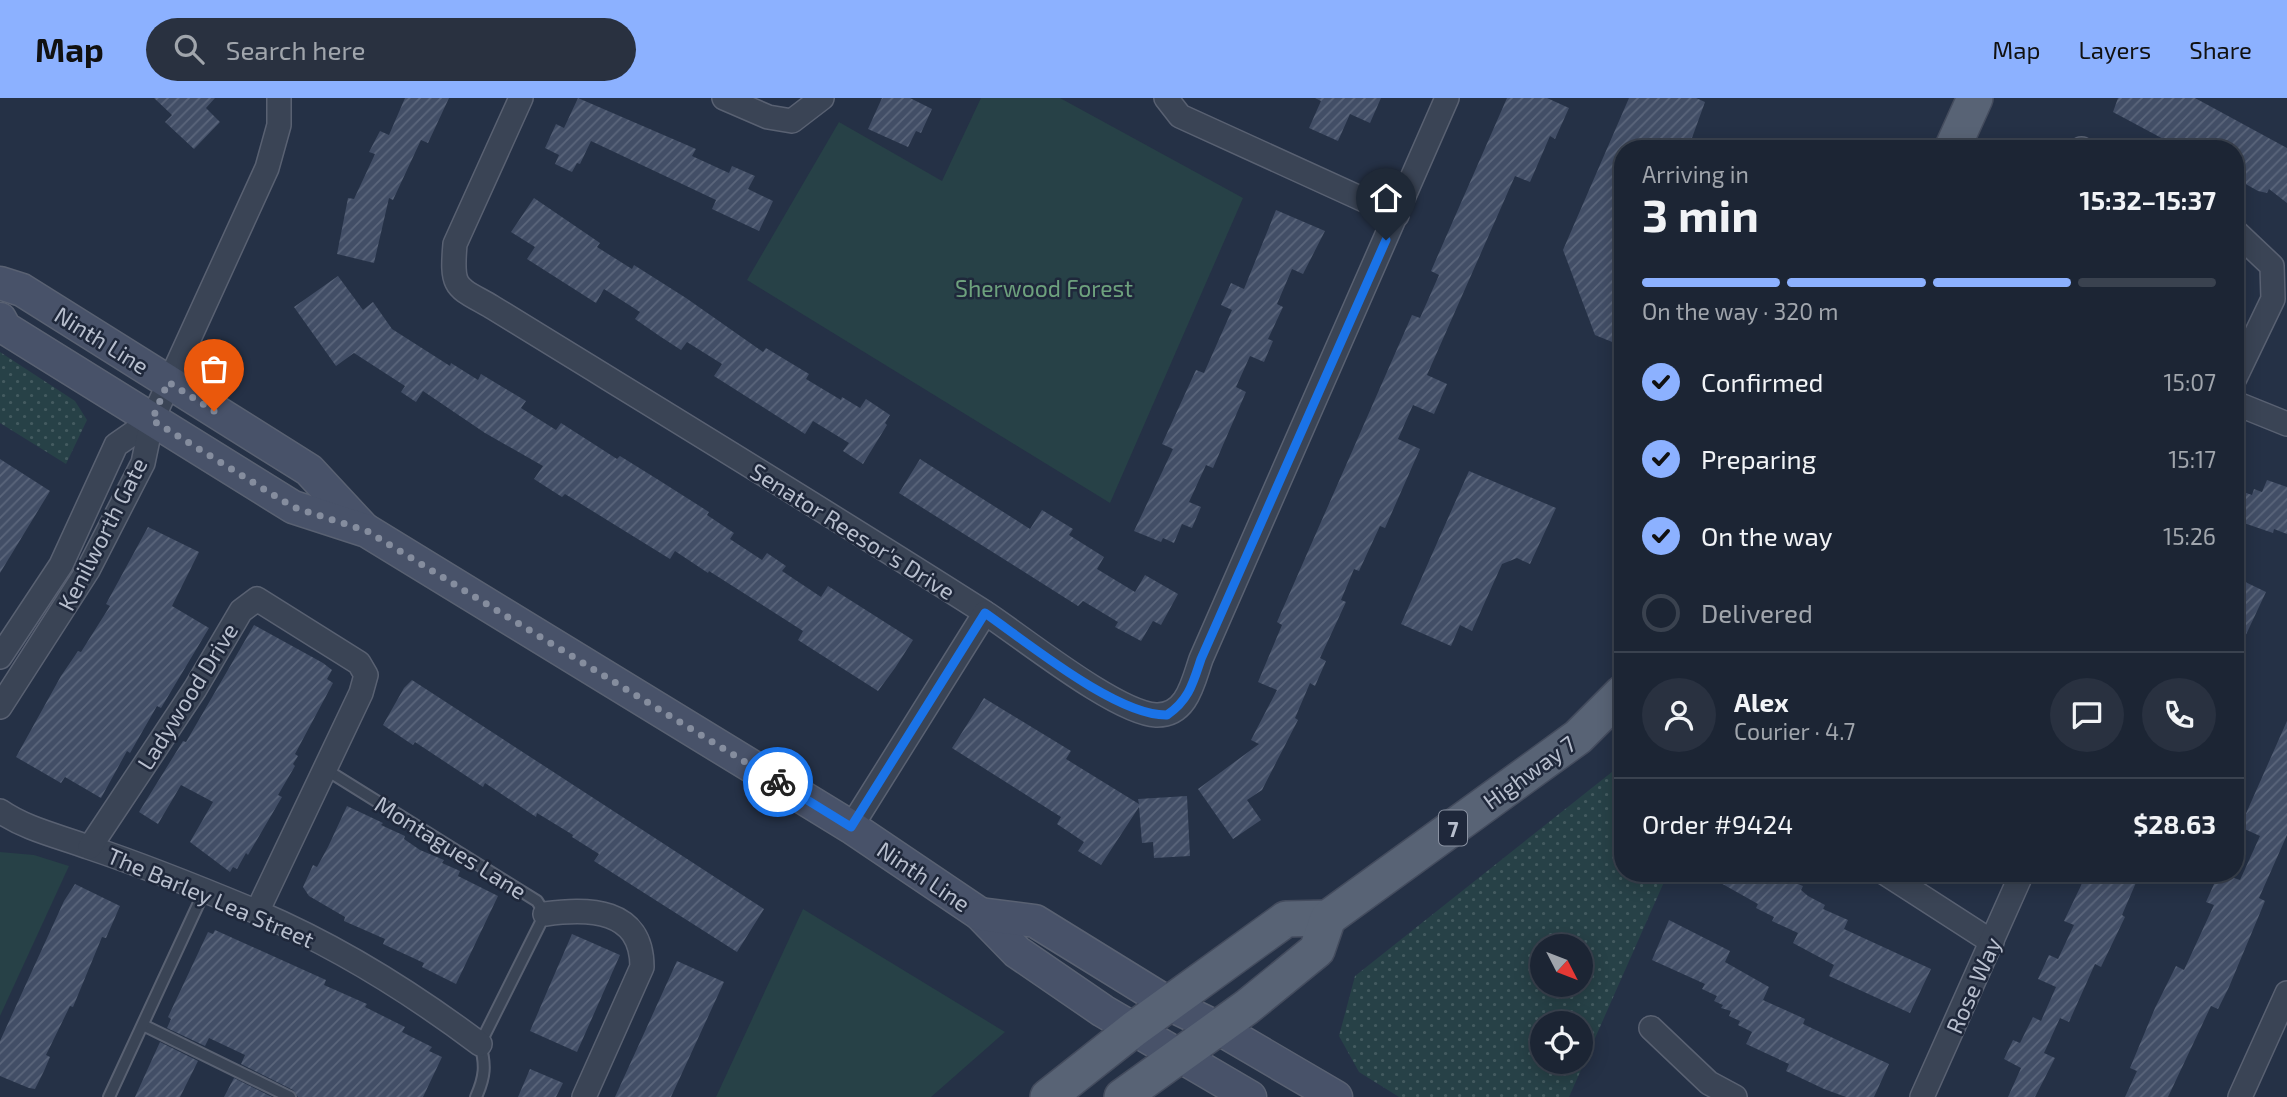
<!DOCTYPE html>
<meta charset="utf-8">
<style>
body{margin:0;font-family:"Exo 2",sans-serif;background:#293140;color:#f1f3f6;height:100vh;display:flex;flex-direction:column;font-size:26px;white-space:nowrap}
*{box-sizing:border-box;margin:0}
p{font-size:23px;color:#a0a5ac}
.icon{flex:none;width:38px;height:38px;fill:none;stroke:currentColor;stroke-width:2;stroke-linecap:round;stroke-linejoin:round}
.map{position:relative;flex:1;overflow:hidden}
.sheet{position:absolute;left:1614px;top:42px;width:630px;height:742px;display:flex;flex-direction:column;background:#1c2534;border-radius:28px;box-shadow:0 4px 18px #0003,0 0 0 2px #3a424f}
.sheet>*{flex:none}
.needle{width:46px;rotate:132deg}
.fabs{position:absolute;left:1530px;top:836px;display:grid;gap:14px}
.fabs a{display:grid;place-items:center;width:63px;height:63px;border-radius:50%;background:#1c2534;box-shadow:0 4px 18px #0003,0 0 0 2px #3a424f;font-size:35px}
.pin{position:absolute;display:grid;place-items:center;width:60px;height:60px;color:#fff;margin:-72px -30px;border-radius:50% 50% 50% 0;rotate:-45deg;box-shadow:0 0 7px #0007}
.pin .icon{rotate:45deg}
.courier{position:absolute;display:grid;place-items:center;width:70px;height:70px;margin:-35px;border:5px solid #1a73e8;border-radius:50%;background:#fff;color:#222;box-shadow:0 2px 9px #0007}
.headline em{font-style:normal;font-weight:700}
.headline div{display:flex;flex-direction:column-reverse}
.headline{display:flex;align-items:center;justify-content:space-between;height:119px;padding:0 28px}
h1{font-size:46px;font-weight:700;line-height:52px}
.bar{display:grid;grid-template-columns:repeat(4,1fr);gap:10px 7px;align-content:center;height:84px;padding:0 28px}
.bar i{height:9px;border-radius:5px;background:#3a424f}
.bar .on{background:#8cb1ff}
.bar p{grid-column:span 4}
.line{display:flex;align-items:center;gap:18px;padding:0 28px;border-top:2px solid #3a424f}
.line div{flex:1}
.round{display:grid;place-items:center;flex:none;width:74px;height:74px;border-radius:37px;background:#293140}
ol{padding:0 28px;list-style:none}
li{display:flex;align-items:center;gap:21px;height:77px}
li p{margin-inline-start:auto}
li .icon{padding:7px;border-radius:50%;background:#8cb1ff;color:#111;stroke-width:4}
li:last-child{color:#a0a5ac}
li i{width:38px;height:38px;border:4px solid #3a424f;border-radius:50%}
header{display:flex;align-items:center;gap:42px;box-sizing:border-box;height:98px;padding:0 35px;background:#8cb1ff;color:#111}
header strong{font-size:33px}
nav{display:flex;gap:38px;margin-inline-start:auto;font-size:24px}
.search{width:490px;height:63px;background:#293140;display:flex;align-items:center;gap:18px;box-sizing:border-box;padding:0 24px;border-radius:38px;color:#a0a5ac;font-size:26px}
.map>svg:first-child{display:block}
.grass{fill:url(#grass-dots);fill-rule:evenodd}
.park{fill:#274147}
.building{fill:url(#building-hatch)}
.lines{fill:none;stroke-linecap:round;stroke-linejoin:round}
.service-casing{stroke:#596172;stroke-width:14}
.minor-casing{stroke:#596172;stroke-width:26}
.secondary-casing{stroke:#596172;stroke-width:35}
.primary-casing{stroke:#444c5e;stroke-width:38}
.service{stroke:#3a4455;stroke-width:10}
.minor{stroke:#3a4455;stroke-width:23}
.secondary{stroke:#485269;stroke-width:32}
.primary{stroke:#586375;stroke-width:35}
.done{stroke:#858d9e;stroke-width:7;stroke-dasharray:0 12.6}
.route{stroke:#1a73e8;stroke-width:9}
.labels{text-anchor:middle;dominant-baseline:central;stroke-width:5;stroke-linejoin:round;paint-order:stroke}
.shield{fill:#1f283b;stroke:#8a92a2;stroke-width:2}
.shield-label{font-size:21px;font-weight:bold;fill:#b8bfce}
.park-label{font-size:23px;fill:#6da17d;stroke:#1f283b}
.street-label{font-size:23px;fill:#b8bfce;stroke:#1f283b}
</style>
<header>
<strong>Map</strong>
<div class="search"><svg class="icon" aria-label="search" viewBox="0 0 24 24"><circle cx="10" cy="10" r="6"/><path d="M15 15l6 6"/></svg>Search here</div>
<nav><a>Map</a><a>Layers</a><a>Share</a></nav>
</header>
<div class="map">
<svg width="2287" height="999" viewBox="0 0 2287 999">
<defs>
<pattern id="grass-dots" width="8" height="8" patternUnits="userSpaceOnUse" patternTransform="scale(1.75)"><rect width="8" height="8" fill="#274147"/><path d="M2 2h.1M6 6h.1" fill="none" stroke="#445b60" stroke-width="1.8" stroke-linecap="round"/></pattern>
<pattern id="building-hatch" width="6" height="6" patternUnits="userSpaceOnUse" patternTransform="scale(1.75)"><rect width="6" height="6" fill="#424e66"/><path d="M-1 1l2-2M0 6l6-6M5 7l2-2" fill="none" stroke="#5b667b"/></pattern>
</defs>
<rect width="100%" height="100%" fill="#253146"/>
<!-- grass -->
<g class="grass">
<polygon points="0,254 75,303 87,322 66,366 0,325"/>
<path d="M1622,666v109h46l-99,224h-170l-40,-25 -20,-36 16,-60zM1542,849h38v38h-38zM1542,926h38v38h-38z"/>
</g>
<!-- park -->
<g class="park">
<polygon points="981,0 1060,0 1243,100 1110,405 747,182 839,24 942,83"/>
<polygon points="0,754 34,757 69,768 0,918"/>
<polygon points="803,811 1005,934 931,999 716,999"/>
</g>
<!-- building -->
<g class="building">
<polygon points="154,0 215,0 206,10 220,24 194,51 165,24 172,17"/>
<polygon points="405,0 449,0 428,45 421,42 393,102 389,100 374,165 337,156 348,100 354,101 375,56 369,54 380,33 389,37"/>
<polygon points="578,0 696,51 692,58 729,75 732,68 755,78 748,91 773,103 759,133 712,111 716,102 591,43 580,66 577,65 572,74 555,66 559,57 545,50 556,26 564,30"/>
<polygon points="882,0 910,0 932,11 921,35 916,33 908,49 868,31"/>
<polygon points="1315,0 1381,0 1370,25 1350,16 1338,43 1309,30 1321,3"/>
<polygon points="1507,0 1547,0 1569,10 1555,41 1550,38 1530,84 1515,78 1427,277 1447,286 1434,316 1413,307 1398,341 1420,351 1385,430 1380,428 1359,473 1354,471 1341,502 1346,504 1320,560 1326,563 1315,588 1310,585 1295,620 1298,622 1262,692 1247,702 1261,722 1233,741 1198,691 1259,646 1251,642 1277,592 1258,584 1282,527 1277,524 1412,217 1420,220 1439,177 1431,173"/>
<polygon points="1629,0 1696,0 1705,4 1688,51 1622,51 1622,248 1595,237 1563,152"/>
<polygon points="2118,0 2195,0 2287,50 2287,105 2269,91 2267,95 2258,93 2235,80 2235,51 2182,51 2113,14"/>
<polygon points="534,100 600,145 597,149 632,171 634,167 686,200 763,254 766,250 809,276 806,281 841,302 842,299 860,310 866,301 890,317 885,325 887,327 863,366 843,353 849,345 813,323 805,336 714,278 722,266 687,244 681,252 661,239 635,221 640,214 604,191 596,205 527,161 535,149 511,134"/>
<polygon points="1276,112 1325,133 1303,176 1292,171 1277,206 1283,209 1268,241 1273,243 1264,264 1250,258 1236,289 1246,294 1213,370 1206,367 1189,404 1201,409 1192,430 1182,426 1174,445 1163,440 1161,444 1134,433 1173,351 1162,346 1196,272 1204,275 1232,212 1221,207 1231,185 1244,191"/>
<polygon points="338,178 363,212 373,204 392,231 450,268 451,265 478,282 481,276 526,303 521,310 556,332 561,325 617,361 620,358 657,381 709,414 707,417 734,435 730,441 762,462 767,455 786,468 782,473 821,499 828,488 913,542 895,570 878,593 798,542 803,533 709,473 708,475 675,453 670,461 565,396 562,399 534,381 543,368 485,335 423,293 416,304 401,294 405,288 354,255 336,268 294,209"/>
<polygon points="0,361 50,393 0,475"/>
<polygon points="920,361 1030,431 1042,412 1073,431 1069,437 1104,459 1097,471 1135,494 1145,477 1178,496 1161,527 1153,523 1141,543 1115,529 1118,524 1083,503 1078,508 899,395"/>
<polygon points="1469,373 1556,410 1530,466 1517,460 1502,466 1472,533 1460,527 1451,548 1401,526"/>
<polygon points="2267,382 2287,389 2287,436 2274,431 2273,435 2235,422 2235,391 2252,397 2254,391 2262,394"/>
<polygon points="148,429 199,454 172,508 209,530 161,610 157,608 130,655 127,653 101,700 65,679 61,685 16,659 61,578 78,553 81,554 110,508 106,506"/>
<polygon points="2235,479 2266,494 2235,560"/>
<polygon points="254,527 323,565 332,572 327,581 333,585 295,656 298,658 293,666 295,668 278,697 282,699 248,757 246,755 237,771 233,769 230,774 190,744 213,704 181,687 158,726 139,714 183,643 186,644"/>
<polygon points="412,582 764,811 737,854 594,763 599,756 572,739 573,737 537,715 536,719 485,685 483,689 415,644 413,647 383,627 404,590"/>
<polygon points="984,600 1071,653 1066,661 1139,706 1138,701 1187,698 1190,758 1154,760 1153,744 1142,745 1139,709 1101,767 1078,753 1084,744 1057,726 1061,719 952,650"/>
<polygon points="2287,623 2287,737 2259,800 2265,803 2229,889 2218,911 2211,908 2168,999 2125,999 2137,973 2130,970 2155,910 2176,868 2184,872 2214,807 2206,804 2219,775 2240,782 2260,738 2240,729"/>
<polygon points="347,708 383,725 381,727 405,738 404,741 420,752 444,762 442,765 460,773 458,778 498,798 456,886 422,869 424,865 383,846 385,841 344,823 345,819 309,798 303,789 313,767 317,769 328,749"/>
<polygon points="1703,775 1784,775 1795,780 1793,784 1803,788 1801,792 1808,798 1825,807 1823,811 1848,822 1844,831 1931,871 1910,915 1829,878 1834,867 1793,845 1798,835 1772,823 1774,819 1756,810 1758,806"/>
<polygon points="2087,775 2127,775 2138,780 2122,817 2125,819 2101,869 2095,866 2069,924 2060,920 2044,955 2055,960 2035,999 2008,999 2021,970 2004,961 2013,942 2020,945 2033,919 2041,923 2056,889 2038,881 2049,857 2058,861 2074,827 2064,823"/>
<polygon points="75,786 120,808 106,840 102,839 73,909 70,908 46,957 50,959 44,973 35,991 29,990 0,978 0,943 64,803"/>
<polygon points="1669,822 1730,853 1725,864 1769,889 1763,902 1805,921 1803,926 1889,966 1874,999 1846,999 1824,991 1786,973 1789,966 1746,946 1752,934 1738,927 1740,923 1729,918 1731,913 1721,910 1723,907 1714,903 1717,898 1702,891 1705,886 1652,862"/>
<polygon points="215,832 326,882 324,887 367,906 365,909 405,929 402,934 432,949 429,953 442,959 423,999 298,999 293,992 241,966 245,957 209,940 205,948 167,930 171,921 168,919 208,834 213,836"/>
<polygon points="572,836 620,857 577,954 530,933"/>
<polygon points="677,863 724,884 671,999 615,999"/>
<polygon points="160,944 198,963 180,999 135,999"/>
<polygon points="530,971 563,985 556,999 518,999"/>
<polygon points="234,980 272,999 224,999"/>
</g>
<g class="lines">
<defs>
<g id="service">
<path d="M325,671l212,132 8,13 -65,130c6,21 5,33 -4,53"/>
<polyline points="143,927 290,999"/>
<polyline points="109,999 204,794"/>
</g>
<g id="minor">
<path d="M521,0l-66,146c-4,46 1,42 37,63 164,101 329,201 492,305 37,24 132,101 172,103 31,1 37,-33 45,-56l246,-561"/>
<polyline points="724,0 768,19 792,23 822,0"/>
<polyline points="1166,0 1180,18 1397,117"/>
<polyline points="2081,51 2082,51"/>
<polyline points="2235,133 2272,168 2273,201 2235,280"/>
<polyline points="2235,305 2287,326"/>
<polyline points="0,559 61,467 116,347 152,322"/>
<polyline points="0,609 88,472 143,365 152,322 267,70 279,27 279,0"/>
<path d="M0,713c26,18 58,25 88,36 57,19 114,42 169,65 78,33 155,81 223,132"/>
<polyline points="851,729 985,515"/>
<polyline points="90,749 195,591 241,513 257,501 359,565 366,577 361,595 257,814"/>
<polyline points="1885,775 1992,844"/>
<path d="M545,816c43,-6 97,-6 97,53l-58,130"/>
<polyline points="1651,930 1709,985 1735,999"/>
<polyline points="1922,999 2022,775"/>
<polyline points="2240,999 2287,895"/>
</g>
<g id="secondary">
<polyline points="0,185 22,192 309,372 363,430"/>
<polyline points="0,221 5,230 293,409 367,433 851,729 980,816 1017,854 1103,913 1250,999"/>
<polyline points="980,816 1035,823 1171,907 1218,930 1336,999"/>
</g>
<g id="primary">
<polyline points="1952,51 1975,0"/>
<polyline points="1048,999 1134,931 1286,821 1328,820"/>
<polyline points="1122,999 1247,909 1317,852 1328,820 1578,639 1622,595"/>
</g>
</defs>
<!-- service casing -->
<use href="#service" class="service-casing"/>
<!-- minor casing -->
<use href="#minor" class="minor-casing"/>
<!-- secondary casing -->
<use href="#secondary" class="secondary-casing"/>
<!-- primary casing -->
<use href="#primary" class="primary-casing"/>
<!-- service -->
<use href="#service" class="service"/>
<!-- minor -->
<use href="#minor" class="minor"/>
<!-- secondary -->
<use href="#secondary" class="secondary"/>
<!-- primary -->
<use href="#primary" class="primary"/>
</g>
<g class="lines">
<!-- done -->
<polyline class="done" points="214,313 168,284 152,322 293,409 367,433 778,684"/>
<!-- route -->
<path class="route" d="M778,684l73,45 134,-214c43,30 132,103 182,102 22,-15 26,-32 34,-56l185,-419"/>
</g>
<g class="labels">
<!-- shield labels -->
<rect class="shield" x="1439" y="712.5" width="28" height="35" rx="5"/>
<g class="shield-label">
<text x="1453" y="730">7</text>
</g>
<!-- park labels -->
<g class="park-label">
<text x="1044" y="190">Sherwood Forest</text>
</g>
<!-- street labels -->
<g class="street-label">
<text transform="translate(102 242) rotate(32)">Ninth Line</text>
<text transform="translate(853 433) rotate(32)">Senator Reesor's Drive</text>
<text transform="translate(102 436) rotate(-63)">Kenilworth Gate</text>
<text transform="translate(187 598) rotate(-58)">Ladywood Drive</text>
<text transform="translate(1529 674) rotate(-36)">Highway 7</text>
<text transform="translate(451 749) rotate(32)">Montagues Lane</text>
<text transform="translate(924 778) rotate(34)">Ninth Line</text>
<text transform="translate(211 799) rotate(23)">The Barley Lea Street</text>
<text transform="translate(1973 887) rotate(-66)">Rose Way</text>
</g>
</g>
</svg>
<div class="fabs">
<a><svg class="needle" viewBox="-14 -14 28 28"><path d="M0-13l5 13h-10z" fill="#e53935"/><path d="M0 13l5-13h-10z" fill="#a0a5ac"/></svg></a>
<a><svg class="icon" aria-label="locate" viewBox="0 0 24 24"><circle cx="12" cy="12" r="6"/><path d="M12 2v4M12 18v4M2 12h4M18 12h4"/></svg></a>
</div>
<div class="pin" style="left:214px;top:313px;background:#ea580c"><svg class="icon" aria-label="bag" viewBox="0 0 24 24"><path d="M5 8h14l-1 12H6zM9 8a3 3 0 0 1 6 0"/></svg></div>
<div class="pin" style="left:1386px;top:142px;background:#1f2937"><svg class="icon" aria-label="home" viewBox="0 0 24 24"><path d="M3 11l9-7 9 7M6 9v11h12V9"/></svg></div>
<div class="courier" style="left:778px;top:684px"><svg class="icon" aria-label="bike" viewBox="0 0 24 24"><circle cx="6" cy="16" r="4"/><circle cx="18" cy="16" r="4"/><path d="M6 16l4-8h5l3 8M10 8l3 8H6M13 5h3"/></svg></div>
<section class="sheet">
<div class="headline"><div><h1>3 min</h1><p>Arriving in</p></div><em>15:32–15:37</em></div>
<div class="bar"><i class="on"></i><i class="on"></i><i class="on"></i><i></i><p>On the way · 320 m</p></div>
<ol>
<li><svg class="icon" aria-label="check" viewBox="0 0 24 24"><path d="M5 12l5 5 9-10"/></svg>Confirmed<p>15:07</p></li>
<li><svg class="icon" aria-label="check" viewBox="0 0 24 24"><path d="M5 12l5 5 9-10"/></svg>Preparing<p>15:17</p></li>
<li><svg class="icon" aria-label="check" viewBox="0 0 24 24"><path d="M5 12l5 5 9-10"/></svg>On the way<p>15:26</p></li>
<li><i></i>Delivered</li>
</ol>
<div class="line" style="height:126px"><a class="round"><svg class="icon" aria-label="person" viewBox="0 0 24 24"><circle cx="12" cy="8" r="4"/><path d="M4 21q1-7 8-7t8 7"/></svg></a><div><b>Alex</b><p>Courier · 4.7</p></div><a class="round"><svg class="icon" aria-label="chat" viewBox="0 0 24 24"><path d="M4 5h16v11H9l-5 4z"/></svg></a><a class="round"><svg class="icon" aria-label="phone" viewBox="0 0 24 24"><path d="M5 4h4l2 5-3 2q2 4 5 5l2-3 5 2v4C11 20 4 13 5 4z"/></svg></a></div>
<div class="line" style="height:91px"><div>Order #9424</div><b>$28.63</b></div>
</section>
</div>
